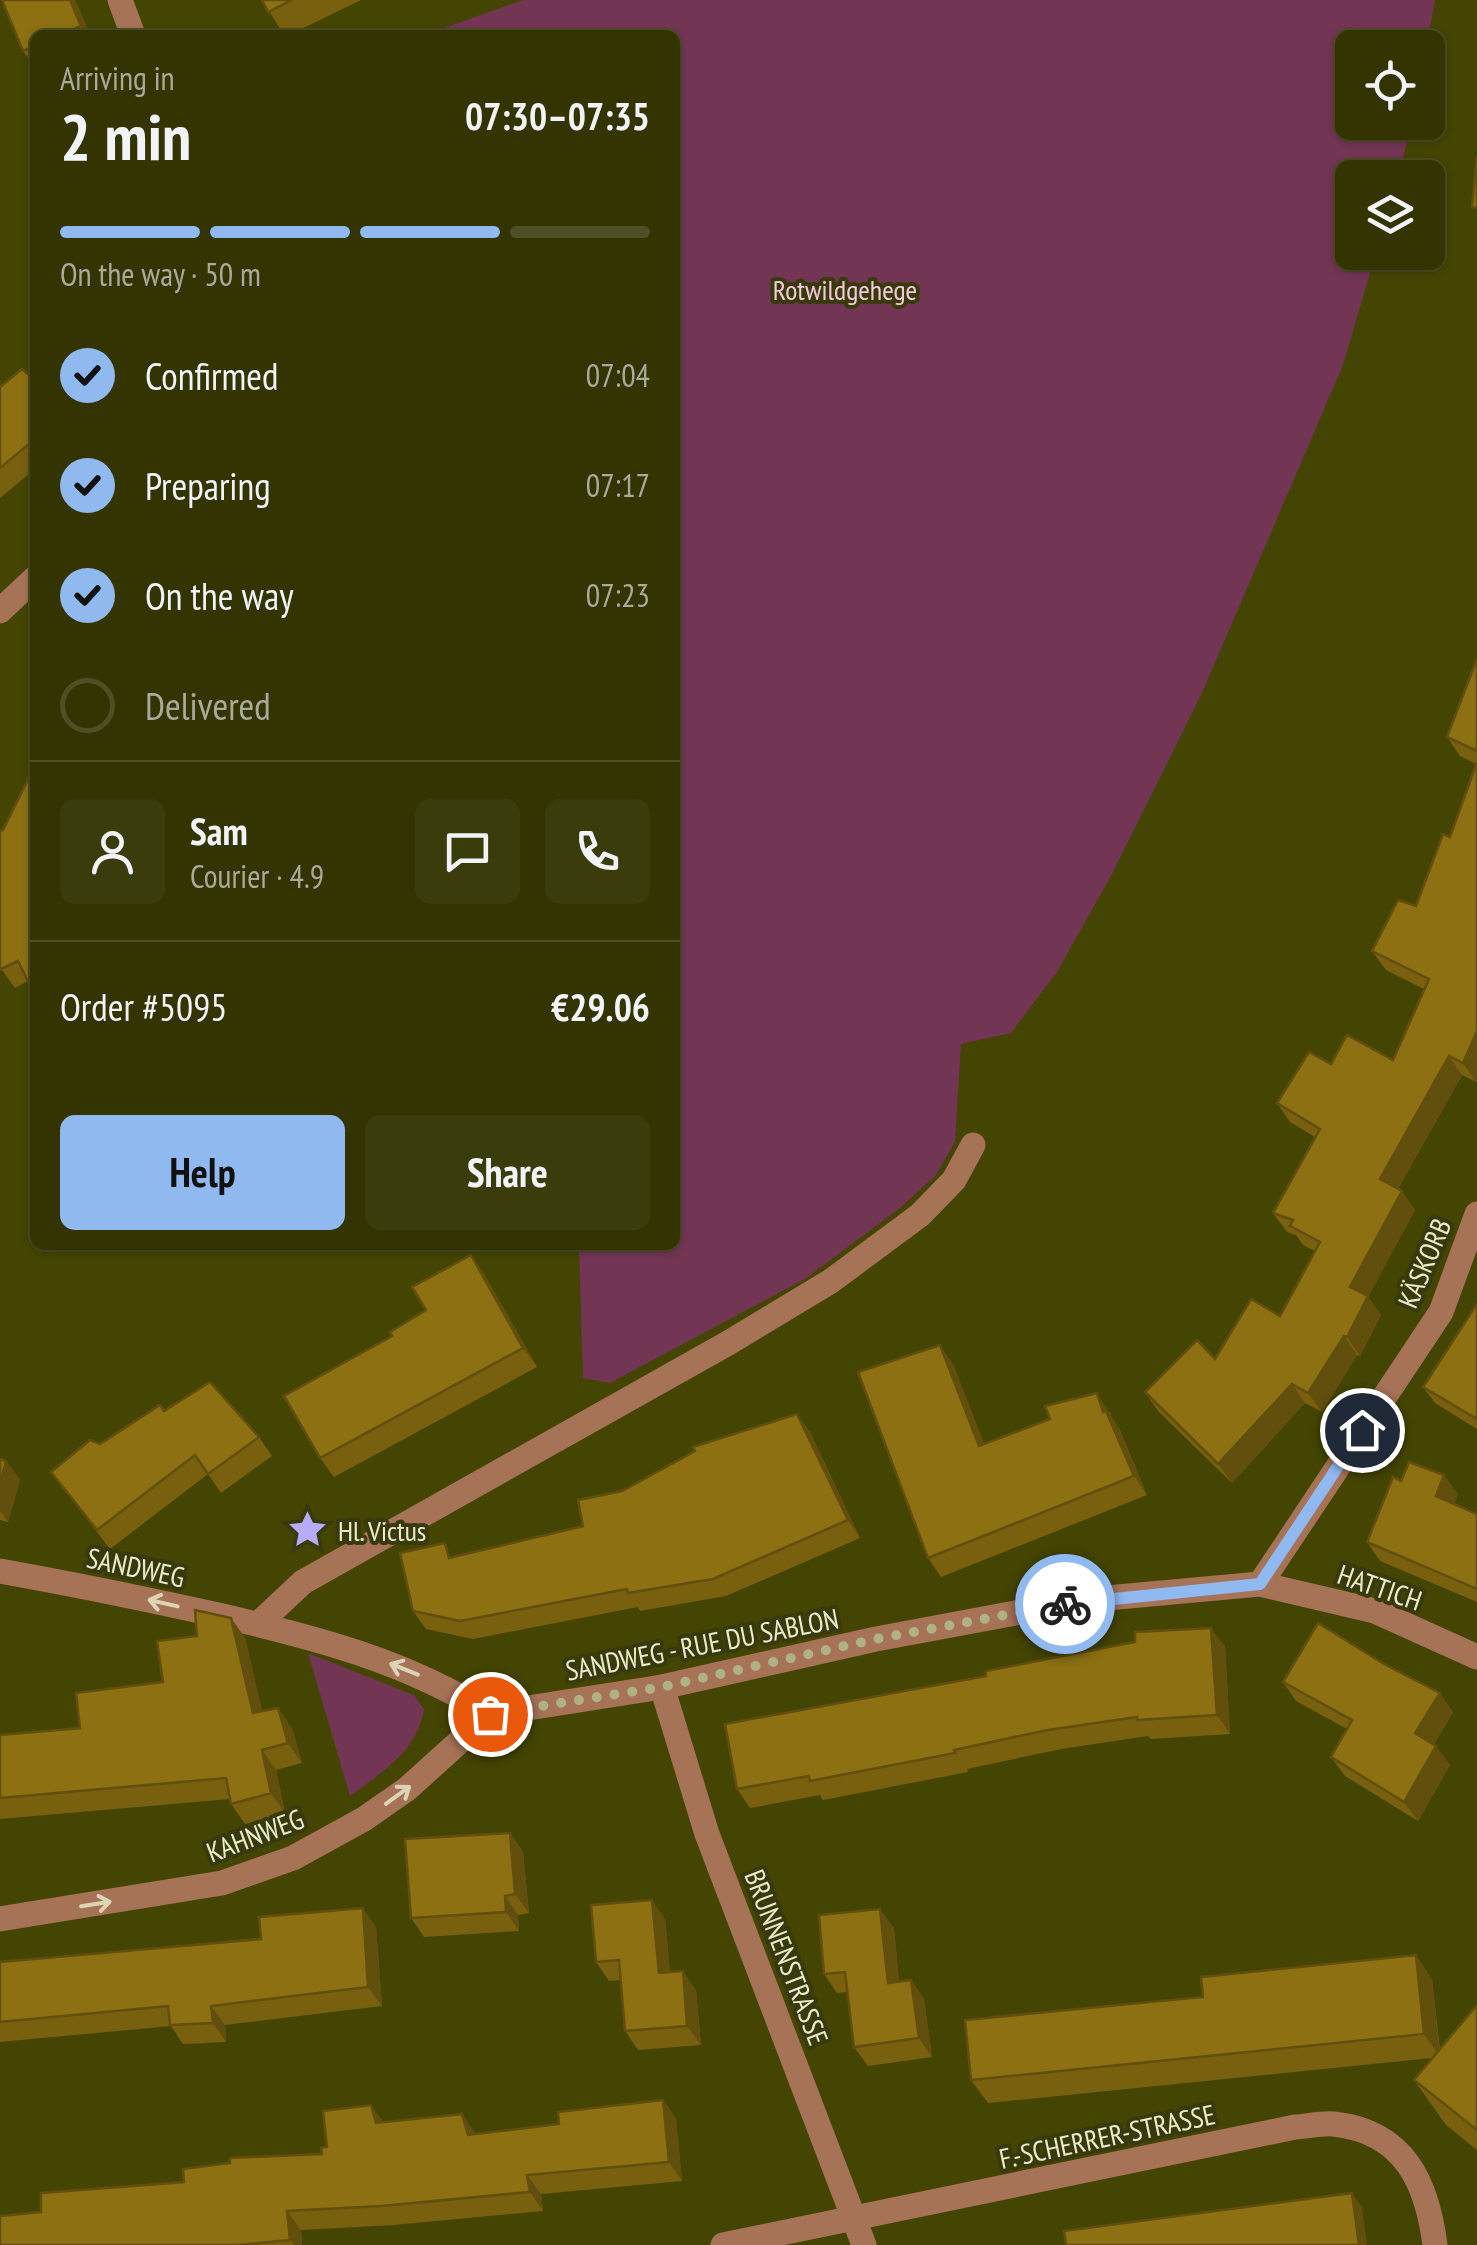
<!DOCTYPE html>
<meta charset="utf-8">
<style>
body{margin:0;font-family:"PT Sans Narrow",sans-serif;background:#3b3c0c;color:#f1f3f6;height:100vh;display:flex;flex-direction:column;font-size:38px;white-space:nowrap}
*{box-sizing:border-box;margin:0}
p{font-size:32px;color:#a9aa99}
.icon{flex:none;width:55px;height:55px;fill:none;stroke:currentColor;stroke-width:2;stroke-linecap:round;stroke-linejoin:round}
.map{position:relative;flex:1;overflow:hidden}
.drawer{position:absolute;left:30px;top:30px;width:650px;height:1220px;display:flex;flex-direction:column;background:#333402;border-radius:15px;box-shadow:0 2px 8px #0004,0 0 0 2px #4e4f24}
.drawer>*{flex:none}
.fabs{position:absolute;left:1335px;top:30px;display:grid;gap:20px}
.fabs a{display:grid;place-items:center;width:110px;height:110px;border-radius:15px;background:#333402;box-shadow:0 2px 8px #0004,0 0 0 2px #4e4f24;font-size:50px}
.pin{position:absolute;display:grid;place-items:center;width:85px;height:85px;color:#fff;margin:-42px;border:5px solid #fff;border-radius:50%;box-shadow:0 2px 10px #0007}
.courier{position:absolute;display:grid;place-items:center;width:100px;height:100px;margin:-50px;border:8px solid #90b9f0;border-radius:50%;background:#fff;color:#222;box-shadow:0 2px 12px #0007}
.overview em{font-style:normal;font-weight:700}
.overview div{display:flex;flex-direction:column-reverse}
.overview{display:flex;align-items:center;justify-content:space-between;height:170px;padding:0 30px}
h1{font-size:65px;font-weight:700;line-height:75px}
.bar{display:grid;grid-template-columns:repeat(4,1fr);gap:15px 10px;align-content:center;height:120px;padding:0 30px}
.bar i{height:12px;border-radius:8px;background:#4e4f24}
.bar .current{background:#90b9f0}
.bar p{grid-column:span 4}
.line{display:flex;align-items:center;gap:25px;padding:0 30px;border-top:2px solid #4e4f24}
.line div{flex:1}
.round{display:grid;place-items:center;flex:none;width:105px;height:105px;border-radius:15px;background:#3b3c0c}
ol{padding:0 30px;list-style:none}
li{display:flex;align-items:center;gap:30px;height:110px}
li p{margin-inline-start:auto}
li .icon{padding:10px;border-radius:50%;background:#90b9f0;color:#111;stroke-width:4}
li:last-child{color:#a9aa99}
li i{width:55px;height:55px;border:5px solid #4e4f24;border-radius:50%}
.cta{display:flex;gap:20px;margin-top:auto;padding:20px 30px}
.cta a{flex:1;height:115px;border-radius:15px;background:#90b9f0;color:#111;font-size:40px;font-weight:700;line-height:115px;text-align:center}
.cta a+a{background:#3b3c0c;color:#f1f3f6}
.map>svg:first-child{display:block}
.green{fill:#723554}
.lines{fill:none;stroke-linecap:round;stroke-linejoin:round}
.minor{stroke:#a67357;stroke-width:25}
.wall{fill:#78600f}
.shaded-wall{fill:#624e0d}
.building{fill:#8c7012;stroke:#624e0d;stroke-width:2.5}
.oneway{stroke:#dcd4b5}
.done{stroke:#b0b286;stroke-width:10;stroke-dasharray:0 18}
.route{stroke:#90b9f0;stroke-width:12}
.labels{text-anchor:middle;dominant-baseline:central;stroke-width:8;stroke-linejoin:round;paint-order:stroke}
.park-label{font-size:28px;fill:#f5c9dc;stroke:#393a0b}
.street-label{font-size:28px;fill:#eaeccd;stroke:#393a0b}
.poi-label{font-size:28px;fill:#eaeccd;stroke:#393a0b;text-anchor:start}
</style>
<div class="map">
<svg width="1477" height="2245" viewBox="0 0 1477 2245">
<rect width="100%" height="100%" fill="#444502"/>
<!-- green -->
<g class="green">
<polygon points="523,0 1435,0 1427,47 1352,48 1352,122 1412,123 1398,177 1352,178 1352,252 1376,253 1343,365 1202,693 1111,876 1057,972 1011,1033 961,1044 955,1142 936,1175 900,1208 805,1279 610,1383 583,1378 579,1245 675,1245 675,35 424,35"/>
<path d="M308,1653l106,42 10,14c-7,43 -41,62 -74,87z"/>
</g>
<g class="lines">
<!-- minor -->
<g class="minor">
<polyline points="120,0 133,35"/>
<polyline points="0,611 35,578"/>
<path d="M0,1571c73,13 146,28 218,44 96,22 188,46 272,99l172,-27 214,-48 209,-39 175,-16 115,27 102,46"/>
<polyline points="1260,1584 1441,1312 1477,1214"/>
<polyline points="258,1624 303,1582 730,1342 831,1281 920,1215 954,1180 973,1145"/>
<polyline points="662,1687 707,1834 864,2245"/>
<polyline points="0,1919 222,1883 293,1858 364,1819 407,1789 490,1714"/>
<path d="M723,2245l572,-118c13,-1 27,-4 39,-3 71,8 93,59 101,121"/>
</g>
</g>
<!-- wall -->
<g class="wall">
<polygon points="2,0 75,0 90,35 35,35 35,67 23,51"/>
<polygon points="262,0 361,0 289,35 284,35"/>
<polygon points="35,380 35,469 0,498 0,387"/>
<polygon points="1477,659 1477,1080 1476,1082 1462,1075 1398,1189 1415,1210 1368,1297 1381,1315 1360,1356 1357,1355 1322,1412 1305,1403 1232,1483 1158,1411 1145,1392 1215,1359 1280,1316 1315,1251 1303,1245 1296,1235 1287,1232 1273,1213 1315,1137 1290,1122 1277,1103 1331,1064 1393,1060 1424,989 1386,970 1372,951 1416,906 1450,837 1476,764 1460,756 1447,737"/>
<polygon points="3,830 28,981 15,988 0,967"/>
<polygon points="484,1274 537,1367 334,1477 320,1458"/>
<polygon points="1477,1304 1477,1429 1435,1403 1423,1387"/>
<polygon points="953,1364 984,1444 1110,1412 1113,1420 1120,1430 1147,1495 941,1577 928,1558"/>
<polygon points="164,1410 259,1437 272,1456 221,1493 208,1474 110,1549 51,1472 100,1444"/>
<polygon points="810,1432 860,1538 726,1596 640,1611 638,1607 473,1639 426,1629 413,1611 455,1556 583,1526 622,1491"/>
<polygon points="0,1459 6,1461 20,1480 8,1522 0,1520"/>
<polygon points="1401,1481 1458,1494 1454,1504 1477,1514 1477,1602 1380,1561 1367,1542"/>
<polygon points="231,1618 245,1638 262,1711 292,1728 302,1763 276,1770 285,1813 245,1824 231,1804 230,1799 0,1819 0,1735 80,1728 163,1682 197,1636"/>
<polygon points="1211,1628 1225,1647 1230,1734 1151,1739 1148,1736 1061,1749 967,1769 968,1772 823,1800 820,1795 750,1808 737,1789 986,1676"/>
<polygon points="1283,1682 1453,1712 1434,1744 1450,1765 1418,1821 1345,1776 1331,1757 1347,1729 1296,1701"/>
<polygon points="510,1833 523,1852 529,1913 518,1915 519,1931 424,1937 411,1918"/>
<polygon points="665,1919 670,1972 696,1990 701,2045 638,2050 625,2031 621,1980 609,1981 596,1962"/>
<polygon points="376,1927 382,2006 225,2025 226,2042 183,2044 171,2026 0,2042 0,1962"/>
<polygon points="894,1928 899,1982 911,1980 924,1999 932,2057 868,2066 854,2047 848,1992 837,1993 824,1974"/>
<polygon points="1432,1979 1440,2050 1477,2006 1477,2150 1446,2125 1414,2080 1432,2058 988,2103 971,2080"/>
<polygon points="663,2100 676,2119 682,2181 541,2194 543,2211 394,2225 301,2230 302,2245 0,2245 41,2212 322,2154 327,2147 383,2122 476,2134 559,2124"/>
</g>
<!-- shaded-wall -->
<g class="shaded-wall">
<polygon points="70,0 75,0 90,35 87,35 81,26"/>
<polygon points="1477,1031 1477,1080 1476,1082 1463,1063"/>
<polygon points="1449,1056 1462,1075 1393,1198 1380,1179"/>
<polygon points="1402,1191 1415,1210 1368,1297 1381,1315 1360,1356 1347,1337 1350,1287"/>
<polygon points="471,1255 484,1274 537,1367 523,1348"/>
<polygon points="1344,1336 1357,1355 1322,1412 1308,1393"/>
<polygon points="940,1345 953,1364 992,1465 979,1446"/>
<polygon points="1292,1384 1305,1403 1232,1483 1218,1464"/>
<polygon points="1097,1393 1120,1430 1147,1495 1134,1476 1103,1412"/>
<polygon points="797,1414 810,1432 860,1538 848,1520"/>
<polygon points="6,1461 20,1480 8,1522 0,1511 0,1485"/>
<polygon points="1444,1475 1458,1494 1449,1515 1436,1496"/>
<polygon points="231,1618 245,1638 267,1733 253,1713"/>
<polygon points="1211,1628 1225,1647 1230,1734 1217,1715"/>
<polygon points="1440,1693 1453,1712 1429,1752 1415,1733"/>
<polygon points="278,1708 292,1728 302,1763 288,1743"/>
<polygon points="1436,1746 1450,1765 1418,1821 1404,1802"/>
<polygon points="262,1750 276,1770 285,1813 271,1793"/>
<polygon points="510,1833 523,1852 529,1913 515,1894"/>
<polygon points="505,1896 518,1915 519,1931 506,1912"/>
<polygon points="652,1900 665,1919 672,1992 659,1973"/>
<polygon points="363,1908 376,1927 382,2006 368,1987"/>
<polygon points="880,1909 894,1928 901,2002 888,1983"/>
<polygon points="1416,1955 1432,1979 1440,2057 1424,2034"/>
<polygon points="683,1971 696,1990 701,2045 687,2026"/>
<polygon points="911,1980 924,1999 932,2057 919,2038"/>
<polygon points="211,2006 225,2025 226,2042 213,2023"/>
<polygon points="663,2100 676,2119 682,2181 669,2162"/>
<polygon points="371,2105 385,2124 376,2123"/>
<polygon points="462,2114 476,2134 468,2135"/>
<polygon points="527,2175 541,2194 543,2211 530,2192"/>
<polygon points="1352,2193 1362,2207 1367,2245 1359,2245"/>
<polygon points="287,2211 301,2230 302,2245 294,2245 290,2240"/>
</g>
<!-- building -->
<g class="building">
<polygon points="2,0 70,0 81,26 60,35 35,35 35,46 23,51"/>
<polygon points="262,0 292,0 268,12"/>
<polygon points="1477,156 1477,208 1472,207"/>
<polygon points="22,369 35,380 35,439 0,468 0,387"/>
<polygon points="1477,659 1477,751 1447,737"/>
<polygon points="1477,762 1477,1031 1463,1063 1449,1056 1380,1179 1402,1191 1350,1287 1368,1296 1347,1337 1344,1336 1308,1393 1292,1384 1218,1464 1145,1392 1197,1340 1215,1359 1251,1299 1280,1316 1320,1242 1290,1226 1293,1220 1273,1213 1320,1129 1277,1103 1309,1052 1331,1064 1347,1035 1393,1060 1429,979 1372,951 1398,900 1416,906 1443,834 1450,837"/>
<polygon points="35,765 35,873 31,880 35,888 35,996 18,961 1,969 0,967 0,831 3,830"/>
<polygon points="471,1255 523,1348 320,1458 284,1396 392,1336 390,1332 426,1310 412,1287"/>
<polygon points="1477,1304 1477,1419 1423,1387"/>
<polygon points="940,1345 979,1446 1050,1419 1045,1406 1097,1393 1103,1412 1106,1411 1134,1476 928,1558 858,1372"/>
<polygon points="210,1382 259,1437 208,1474 195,1455 97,1530 51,1472 90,1440 100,1444 160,1405 164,1411"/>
<polygon points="797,1414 848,1520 713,1579 628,1593 627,1589 460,1621 413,1611 400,1553 445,1543 449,1558 583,1526 578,1500 622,1491 695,1451 693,1447"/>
<polygon points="0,1459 6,1461 0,1485"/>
<polygon points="1409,1462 1444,1475 1436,1496 1477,1514 1477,1589 1367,1542 1393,1477 1401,1481"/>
<polygon points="195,1610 231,1618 253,1713 278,1708 288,1743 262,1750 271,1793 231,1804 226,1778 0,1798 0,1735 80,1728 76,1693 163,1682 157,1641 197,1636"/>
<polygon points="1318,1623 1384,1664 1440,1693 1415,1733 1436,1746 1404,1802 1331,1757 1352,1720 1283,1682"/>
<polygon points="1211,1628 1217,1715 1137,1720 1137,1717 1048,1730 954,1750 955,1753 810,1781 809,1776 737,1789 725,1724 986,1676 986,1671 1135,1642 1135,1632"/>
<polygon points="510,1833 515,1894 505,1896 506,1912 411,1918 405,1839"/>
<polygon points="652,1900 659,1973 683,1971 687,2026 625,2031 619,1960 596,1962 591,1905"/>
<polygon points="363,1908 368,1987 211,2006 213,2023 170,2025 168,2006 0,2022 0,1962 261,1939 259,1917"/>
<polygon points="880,1909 888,1983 911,1980 919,2038 854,2047 845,1972 824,1974 819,1915"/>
<polygon points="1416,1955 1424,2034 971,2080 965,2020 1203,1997 1201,1977"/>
<polygon points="1476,2006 1477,2006 1477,2130 1414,2080"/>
<polygon points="663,2100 669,2162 527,2175 530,2192 381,2206 287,2211 290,2240 238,2245 0,2245 0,2216 41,2212 41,2193 184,2182 183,2169 230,2163 230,2158 322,2154 321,2148 327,2147 323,2111 371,2105 376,2123 462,2114 468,2135 559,2124 558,2112"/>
<polygon points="1352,2193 1359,2245 1066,2245 1064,2231"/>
</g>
<!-- one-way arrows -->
<defs><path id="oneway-shaft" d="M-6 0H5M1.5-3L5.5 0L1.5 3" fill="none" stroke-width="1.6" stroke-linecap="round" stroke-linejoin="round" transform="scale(2.5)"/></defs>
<g class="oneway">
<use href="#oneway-shaft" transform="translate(163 1603) rotate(-167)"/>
<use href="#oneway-shaft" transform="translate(404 1669) rotate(-158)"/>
<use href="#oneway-shaft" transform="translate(398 1795) rotate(-36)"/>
<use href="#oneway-shaft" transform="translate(96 1904) rotate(-9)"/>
</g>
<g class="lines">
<!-- done -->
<polyline class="done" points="490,1714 662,1687 876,1639 1065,1604"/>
<!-- route -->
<polyline class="route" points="1065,1604 1260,1584 1362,1430"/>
</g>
<!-- icons -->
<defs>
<symbol id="sight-bare" viewBox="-9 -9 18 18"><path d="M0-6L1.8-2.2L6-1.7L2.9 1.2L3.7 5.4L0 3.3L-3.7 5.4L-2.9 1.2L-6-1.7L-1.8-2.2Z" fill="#b6acf8" stroke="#393a0b" stroke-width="2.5" paint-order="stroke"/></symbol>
</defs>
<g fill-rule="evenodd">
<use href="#sight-bare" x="280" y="1502" width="55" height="55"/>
</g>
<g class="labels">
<!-- park labels -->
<g class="park-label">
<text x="845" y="289">Rotwildgehege</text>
</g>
<!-- street labels -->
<g class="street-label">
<text transform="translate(1424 1263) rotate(-67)">KÄSKORB</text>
<text transform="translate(136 1567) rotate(12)">SANDWEG</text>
<text transform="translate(1380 1587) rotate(19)">HATTICH</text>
<text transform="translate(702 1644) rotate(-11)">SANDWEG - RUE DU SABLON</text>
<text transform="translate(255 1835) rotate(-21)">KAHNWEG</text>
<text transform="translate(787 1957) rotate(69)">BRUNNENSTRASSE</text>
<text transform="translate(1107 2136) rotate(-12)">F.-SCHERRER-STRASSE</text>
</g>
<!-- poi labels -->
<g class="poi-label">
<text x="338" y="1530">Hl. Victus</text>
</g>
</g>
</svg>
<div class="fabs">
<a><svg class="icon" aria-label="locate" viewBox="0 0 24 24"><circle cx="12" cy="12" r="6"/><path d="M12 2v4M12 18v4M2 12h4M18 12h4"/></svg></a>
<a><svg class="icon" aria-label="layers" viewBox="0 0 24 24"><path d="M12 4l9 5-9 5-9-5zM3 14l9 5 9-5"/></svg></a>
</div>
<div class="pin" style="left:490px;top:1714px;background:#ea580c"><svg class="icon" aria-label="bag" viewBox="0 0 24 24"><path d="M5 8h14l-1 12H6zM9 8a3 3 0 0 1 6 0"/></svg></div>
<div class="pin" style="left:1362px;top:1430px;background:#1f2937"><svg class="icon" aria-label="home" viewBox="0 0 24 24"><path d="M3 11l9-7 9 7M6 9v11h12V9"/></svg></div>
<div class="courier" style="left:1065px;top:1604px"><svg class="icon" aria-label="bike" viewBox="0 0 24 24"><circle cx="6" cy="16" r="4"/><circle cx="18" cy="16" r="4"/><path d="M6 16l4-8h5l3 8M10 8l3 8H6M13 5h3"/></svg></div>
<section class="drawer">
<div class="overview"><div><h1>2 min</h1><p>Arriving in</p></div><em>07:30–07:35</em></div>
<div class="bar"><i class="current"></i><i class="current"></i><i class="current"></i><i></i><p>On the way · 50 m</p></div>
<ol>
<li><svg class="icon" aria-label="check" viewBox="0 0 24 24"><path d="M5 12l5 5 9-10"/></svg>Confirmed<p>07:04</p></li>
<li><svg class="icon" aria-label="check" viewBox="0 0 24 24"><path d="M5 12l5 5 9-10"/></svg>Preparing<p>07:17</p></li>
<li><svg class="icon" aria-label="check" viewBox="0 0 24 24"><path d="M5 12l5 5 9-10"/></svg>On the way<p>07:23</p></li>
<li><i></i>Delivered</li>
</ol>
<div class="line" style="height:180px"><a class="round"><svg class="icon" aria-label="person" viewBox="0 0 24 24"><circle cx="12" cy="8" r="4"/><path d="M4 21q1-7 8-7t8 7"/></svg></a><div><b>Sam</b><p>Courier · 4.9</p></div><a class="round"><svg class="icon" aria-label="chat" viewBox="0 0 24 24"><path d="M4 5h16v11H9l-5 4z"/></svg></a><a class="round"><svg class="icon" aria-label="phone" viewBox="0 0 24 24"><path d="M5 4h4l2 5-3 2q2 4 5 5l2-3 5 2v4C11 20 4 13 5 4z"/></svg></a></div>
<div class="line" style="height:130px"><div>Order #5095</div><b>€29.06</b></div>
<div class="cta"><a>Help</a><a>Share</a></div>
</section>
</div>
